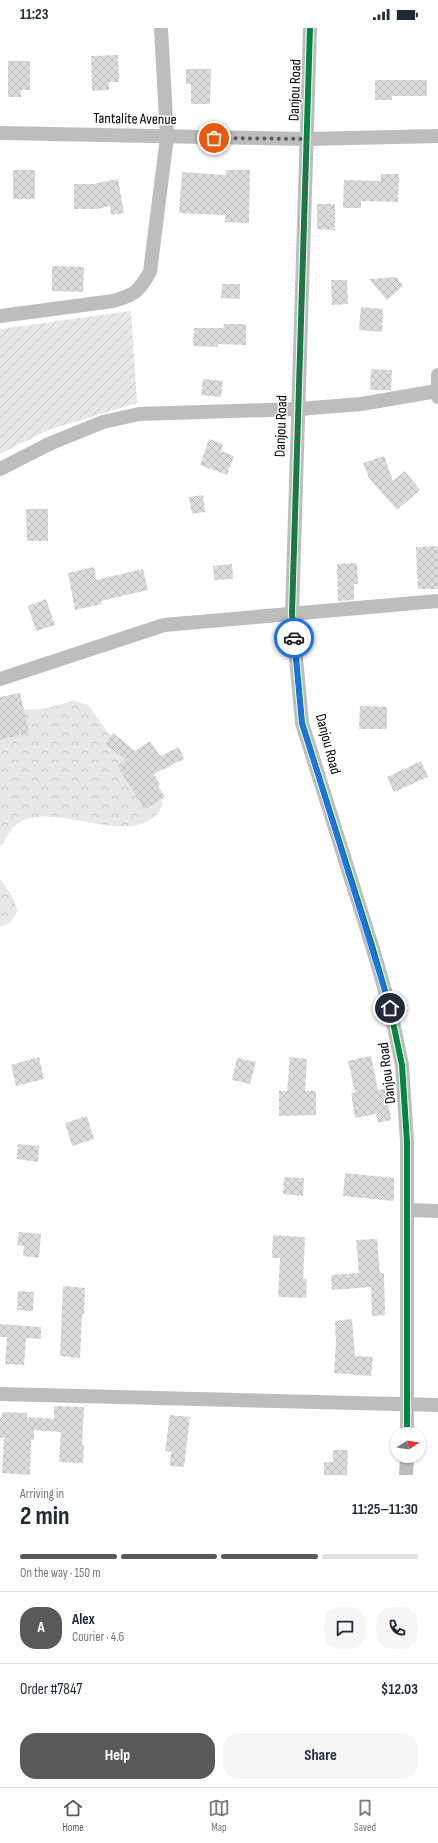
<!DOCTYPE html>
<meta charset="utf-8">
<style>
body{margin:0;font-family:"Sofia Sans Condensed",sans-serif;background:#f6f6f7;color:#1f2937;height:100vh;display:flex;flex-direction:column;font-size:15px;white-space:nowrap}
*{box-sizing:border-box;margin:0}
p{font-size:13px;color:#747a83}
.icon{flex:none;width:22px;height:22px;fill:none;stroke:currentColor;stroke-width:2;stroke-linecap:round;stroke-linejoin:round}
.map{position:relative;height:1447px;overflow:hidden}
.panel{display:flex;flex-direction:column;background:#fff;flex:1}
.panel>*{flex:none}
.needle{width:26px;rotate:78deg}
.fabs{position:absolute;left:390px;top:1399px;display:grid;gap:8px}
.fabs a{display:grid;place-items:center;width:36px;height:36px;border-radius:50%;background:#fff;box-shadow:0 1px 3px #0004;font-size:20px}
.pin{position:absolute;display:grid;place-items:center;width:34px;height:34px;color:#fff;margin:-17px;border:2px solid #fff;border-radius:50%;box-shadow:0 1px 4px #0007}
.courier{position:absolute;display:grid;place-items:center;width:40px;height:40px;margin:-20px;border:3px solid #1a73e8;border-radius:50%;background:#fff;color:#222;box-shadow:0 1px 5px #0007}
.overview em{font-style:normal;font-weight:700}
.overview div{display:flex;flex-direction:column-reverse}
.overview{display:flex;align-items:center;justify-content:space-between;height:68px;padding:0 20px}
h1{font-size:26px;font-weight:700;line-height:30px}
.bar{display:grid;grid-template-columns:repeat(4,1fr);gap:6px 4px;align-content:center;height:48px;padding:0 20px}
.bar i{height:5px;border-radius:3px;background:#e0e1e3}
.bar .current{background:#595959}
.bar p{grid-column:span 4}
.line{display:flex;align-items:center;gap:10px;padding:0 20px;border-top:1px solid #e0e1e3}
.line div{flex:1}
.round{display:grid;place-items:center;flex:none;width:42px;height:42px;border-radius:16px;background:#f6f6f7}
.primary-button{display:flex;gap:8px;margin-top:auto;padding:8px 20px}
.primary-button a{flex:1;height:46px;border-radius:16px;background:#595959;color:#fff;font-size:16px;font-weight:700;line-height:46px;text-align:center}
.primary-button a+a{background:#f6f6f7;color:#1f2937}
.status{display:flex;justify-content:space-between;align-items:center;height:28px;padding:0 20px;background:#fff;direction:ltr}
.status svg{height:11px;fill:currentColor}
.menu{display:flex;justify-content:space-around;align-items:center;height:56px;border-top:1px solid #e0e1e3;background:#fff;font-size:11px;color:#747a83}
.menu a{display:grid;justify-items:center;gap:2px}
.menu .current{color:#595959}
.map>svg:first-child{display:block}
.forest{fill:url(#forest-crowns)}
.garden{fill:url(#garden-furrows)}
.building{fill:url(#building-cross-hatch)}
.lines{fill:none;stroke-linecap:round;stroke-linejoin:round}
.minor{stroke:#bdbdbd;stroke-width:14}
.cycleway-casing{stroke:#fff;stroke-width:8}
.cycleway{stroke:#00873e;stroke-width:6}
.done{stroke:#595959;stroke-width:4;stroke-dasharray:0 7.2}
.route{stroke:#1a73e8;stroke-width:5}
.labels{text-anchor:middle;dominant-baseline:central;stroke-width:3;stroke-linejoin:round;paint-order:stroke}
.street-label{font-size:15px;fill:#000;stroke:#fff}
</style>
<div class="status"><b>11:23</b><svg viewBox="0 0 49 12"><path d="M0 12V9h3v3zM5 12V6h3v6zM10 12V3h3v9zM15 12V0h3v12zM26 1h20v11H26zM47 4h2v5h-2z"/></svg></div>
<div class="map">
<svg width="438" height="1447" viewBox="0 0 438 1447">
<defs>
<pattern id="forest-crowns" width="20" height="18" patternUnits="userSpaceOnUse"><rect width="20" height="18" fill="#e8e8e8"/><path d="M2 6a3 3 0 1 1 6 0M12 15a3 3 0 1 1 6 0" fill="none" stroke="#c5c5c5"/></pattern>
<pattern id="garden-furrows" width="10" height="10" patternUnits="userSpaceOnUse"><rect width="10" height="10" fill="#e8e8e8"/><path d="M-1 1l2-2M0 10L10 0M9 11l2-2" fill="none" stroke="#c5c5c5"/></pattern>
<pattern id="building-cross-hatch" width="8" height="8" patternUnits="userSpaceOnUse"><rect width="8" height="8" fill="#dcdcdc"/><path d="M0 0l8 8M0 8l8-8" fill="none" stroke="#bbb"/></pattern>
</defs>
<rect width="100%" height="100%" fill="#fff"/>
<!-- forest -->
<g class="forest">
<path d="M73,672l15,5 18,25 11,11 40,50 6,13c-2,4 -5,10 -9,13 -34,29 -109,-21 -140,10 -5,5 -9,14 -14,20v-140c27,4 47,4 73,-7z"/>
<polygon points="0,851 12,868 18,883 10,895 0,899"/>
</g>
<!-- garden -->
<polygon class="garden" points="131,283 137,375 48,402 0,426 0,301"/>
<!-- building -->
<g class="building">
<polygon points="118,27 119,54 109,54 109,62 92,63 91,28"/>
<polygon points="8,33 30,33 30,62 21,62 21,69 8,69"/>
<polygon points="186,41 211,41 210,76 191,76 191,56 186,56"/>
<polygon points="375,52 427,52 427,68 392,68 392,72 375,72"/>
<rect x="13" y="142" width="22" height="29"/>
<polygon points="226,142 250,142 249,195 225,194 225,187 179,185 182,144 226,147"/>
<polygon points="381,146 399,146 398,174 361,173 361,180 343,180 344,152 380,153"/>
<polygon points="118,151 124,185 111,187 110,178 97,181 74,181 74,156 93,156"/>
<polygon points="317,176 335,176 335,202 317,201"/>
<polygon points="52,238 84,239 83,264 52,263"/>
<polygon points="396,249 403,258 387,272 369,251"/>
<polygon points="331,252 347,252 348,276 332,277"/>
<polygon points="222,256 240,256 240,271 221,270"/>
<polygon points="361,279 383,281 382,304 359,302"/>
<polygon points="224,296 246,296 246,317 218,316 218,319 193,318 194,300 223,300"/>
<polygon points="371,341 392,342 391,362 370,362"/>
<polygon points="203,351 223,353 221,369 201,367"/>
<polygon points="209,411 223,416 221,423 234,428 227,447 200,437"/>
<polygon points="384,428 393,453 405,443 420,462 397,482 369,450 363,435"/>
<polygon points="203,467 205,484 192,486 189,469"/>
<polygon points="26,481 48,481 48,513 27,513"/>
<polygon points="438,518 438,561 418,561 416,519"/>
<polygon points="357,535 358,556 354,556 354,572 338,573 337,536"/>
<polygon points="232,536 233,551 214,552 213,538"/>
<polygon points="94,539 96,552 143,541 148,562 101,573 102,576 75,582 68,545"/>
<polygon points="46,571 55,597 36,603 28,578"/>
<polygon points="20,665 29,705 0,712 0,669"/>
<polygon points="360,678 387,679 387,701 359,701"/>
<polygon points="113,705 135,723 150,713 160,728 179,719 184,731 154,746 160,756 158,758 165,769 145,781 117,738 126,732 105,716"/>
<polygon points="421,733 428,749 394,764 387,749"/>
<polygon points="371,1028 378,1062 386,1060 391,1092 378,1095 376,1086 355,1090 351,1065 355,1064 348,1033"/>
<polygon points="39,1029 44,1051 16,1058 11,1037"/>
<polygon points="290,1029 307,1031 305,1063 316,1063 316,1087 279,1088 279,1063 287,1063"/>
<polygon points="237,1030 256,1034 250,1056 232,1052"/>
<polygon points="87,1088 94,1111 72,1118 65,1095"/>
<polygon points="18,1116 39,1118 38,1134 17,1131"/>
<polygon points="345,1145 394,1150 394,1173 343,1168"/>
<polygon points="284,1149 304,1150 303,1168 283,1166"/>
<polygon points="19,1204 41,1206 39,1230 23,1228 24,1218 17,1217"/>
<polygon points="273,1207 305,1209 303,1251 307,1251 306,1270 278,1269 280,1230 272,1230"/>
<polygon points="377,1211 380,1245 384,1245 385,1287 372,1288 371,1259 332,1262 331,1247 359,1245 356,1212"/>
<polygon points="63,1258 85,1260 84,1286 82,1286 80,1330 60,1328"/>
<polygon points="18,1263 34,1264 33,1283 17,1282"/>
<polygon points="352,1291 355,1328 373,1329 371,1348 334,1345 336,1315 335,1293"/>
<polygon points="0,1296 41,1299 41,1311 26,1310 24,1337 5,1336 7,1309 0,1309"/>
<polygon points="54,1378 84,1379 82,1417 84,1417 83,1435 59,1434 61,1404 34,1402 34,1412 31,1412 30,1447 2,1445 4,1410 0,1410 0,1390 2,1390 2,1384 27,1385 27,1389 54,1391"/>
<polygon points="170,1387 190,1389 184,1439 170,1438 171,1424 165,1423"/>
<polygon points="333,1422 348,1422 347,1447 324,1447 324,1434 333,1434"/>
</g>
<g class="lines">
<!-- minor -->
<g class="minor">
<polyline points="310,0 292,586 302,695 373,921 390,980 402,1037 407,1114 407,1406"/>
<polyline points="0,105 307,111 438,108"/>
<path d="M0,288l113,-15c22,-6 26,-10 37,-29l17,-135 -6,-109"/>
<polyline points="438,347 438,369"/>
<polyline points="0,441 49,416 103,394 139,386 299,381 361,376 437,363"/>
<polyline points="0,651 164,597 438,573"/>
<polyline points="407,1182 438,1183"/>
<polyline points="0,1366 438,1377"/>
<polyline points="406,1447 407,1428"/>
</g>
<defs>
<polyline id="cycleway" points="310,0 292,586 302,695 373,921 390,980 402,1037 407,1114 407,1406"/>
</defs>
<!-- cycleway casing -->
<use href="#cycleway" class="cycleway-casing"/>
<!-- cycleway -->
<use href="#cycleway" class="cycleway"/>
</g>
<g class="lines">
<!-- done -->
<polyline class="done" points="214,110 307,111 292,586 294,610"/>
<!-- route -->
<polyline class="route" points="294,610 302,695 390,980"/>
</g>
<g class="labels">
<!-- street labels -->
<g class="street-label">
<text transform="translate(295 62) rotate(-88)">Danjou Road</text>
<text transform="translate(135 91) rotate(1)">Tantalite Avenue</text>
<text transform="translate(281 398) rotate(-88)">Danjou Road</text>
<text transform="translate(328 716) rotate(75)">Danjou Road</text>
<text transform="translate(387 1045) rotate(-97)">Danjou Road</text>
</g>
</g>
</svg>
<div class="fabs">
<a><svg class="needle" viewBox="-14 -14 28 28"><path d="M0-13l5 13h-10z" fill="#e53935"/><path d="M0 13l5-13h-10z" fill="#747a83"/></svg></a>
</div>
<div class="pin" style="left:214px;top:110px;background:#ea580c"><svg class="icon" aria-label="bag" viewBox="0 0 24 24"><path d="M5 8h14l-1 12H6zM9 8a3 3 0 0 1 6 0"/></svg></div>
<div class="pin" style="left:390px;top:980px;background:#1f2937"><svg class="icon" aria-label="home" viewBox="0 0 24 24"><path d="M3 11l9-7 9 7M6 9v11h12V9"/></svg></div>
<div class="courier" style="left:294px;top:610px"><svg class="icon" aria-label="car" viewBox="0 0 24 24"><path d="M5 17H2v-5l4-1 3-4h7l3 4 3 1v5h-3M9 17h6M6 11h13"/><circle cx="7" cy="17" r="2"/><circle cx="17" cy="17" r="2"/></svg></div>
</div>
<section class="panel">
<div class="overview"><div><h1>2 min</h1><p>Arriving in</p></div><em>11:25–11:30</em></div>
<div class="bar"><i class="current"></i><i class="current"></i><i class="current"></i><i></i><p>On the way · 150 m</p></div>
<div class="line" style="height:72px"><b class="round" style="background:#595959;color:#fff">A</b><div><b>Alex</b><p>Courier · 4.6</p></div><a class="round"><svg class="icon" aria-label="chat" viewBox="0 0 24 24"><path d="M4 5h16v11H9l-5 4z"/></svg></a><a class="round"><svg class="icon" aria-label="phone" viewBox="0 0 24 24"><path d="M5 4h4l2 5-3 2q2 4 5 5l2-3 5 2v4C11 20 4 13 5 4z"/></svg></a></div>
<div class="line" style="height:52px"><div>Order #7847</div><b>$12.03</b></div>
<div class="primary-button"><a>Help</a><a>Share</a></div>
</section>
<nav class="menu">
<a class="current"><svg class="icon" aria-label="home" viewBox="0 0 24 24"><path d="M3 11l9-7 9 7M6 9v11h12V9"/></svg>Home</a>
<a><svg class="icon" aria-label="map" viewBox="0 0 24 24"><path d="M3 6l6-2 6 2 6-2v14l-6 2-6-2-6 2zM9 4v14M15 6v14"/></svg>Map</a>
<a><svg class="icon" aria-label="saved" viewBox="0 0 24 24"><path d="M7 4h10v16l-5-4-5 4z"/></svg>Saved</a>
</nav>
